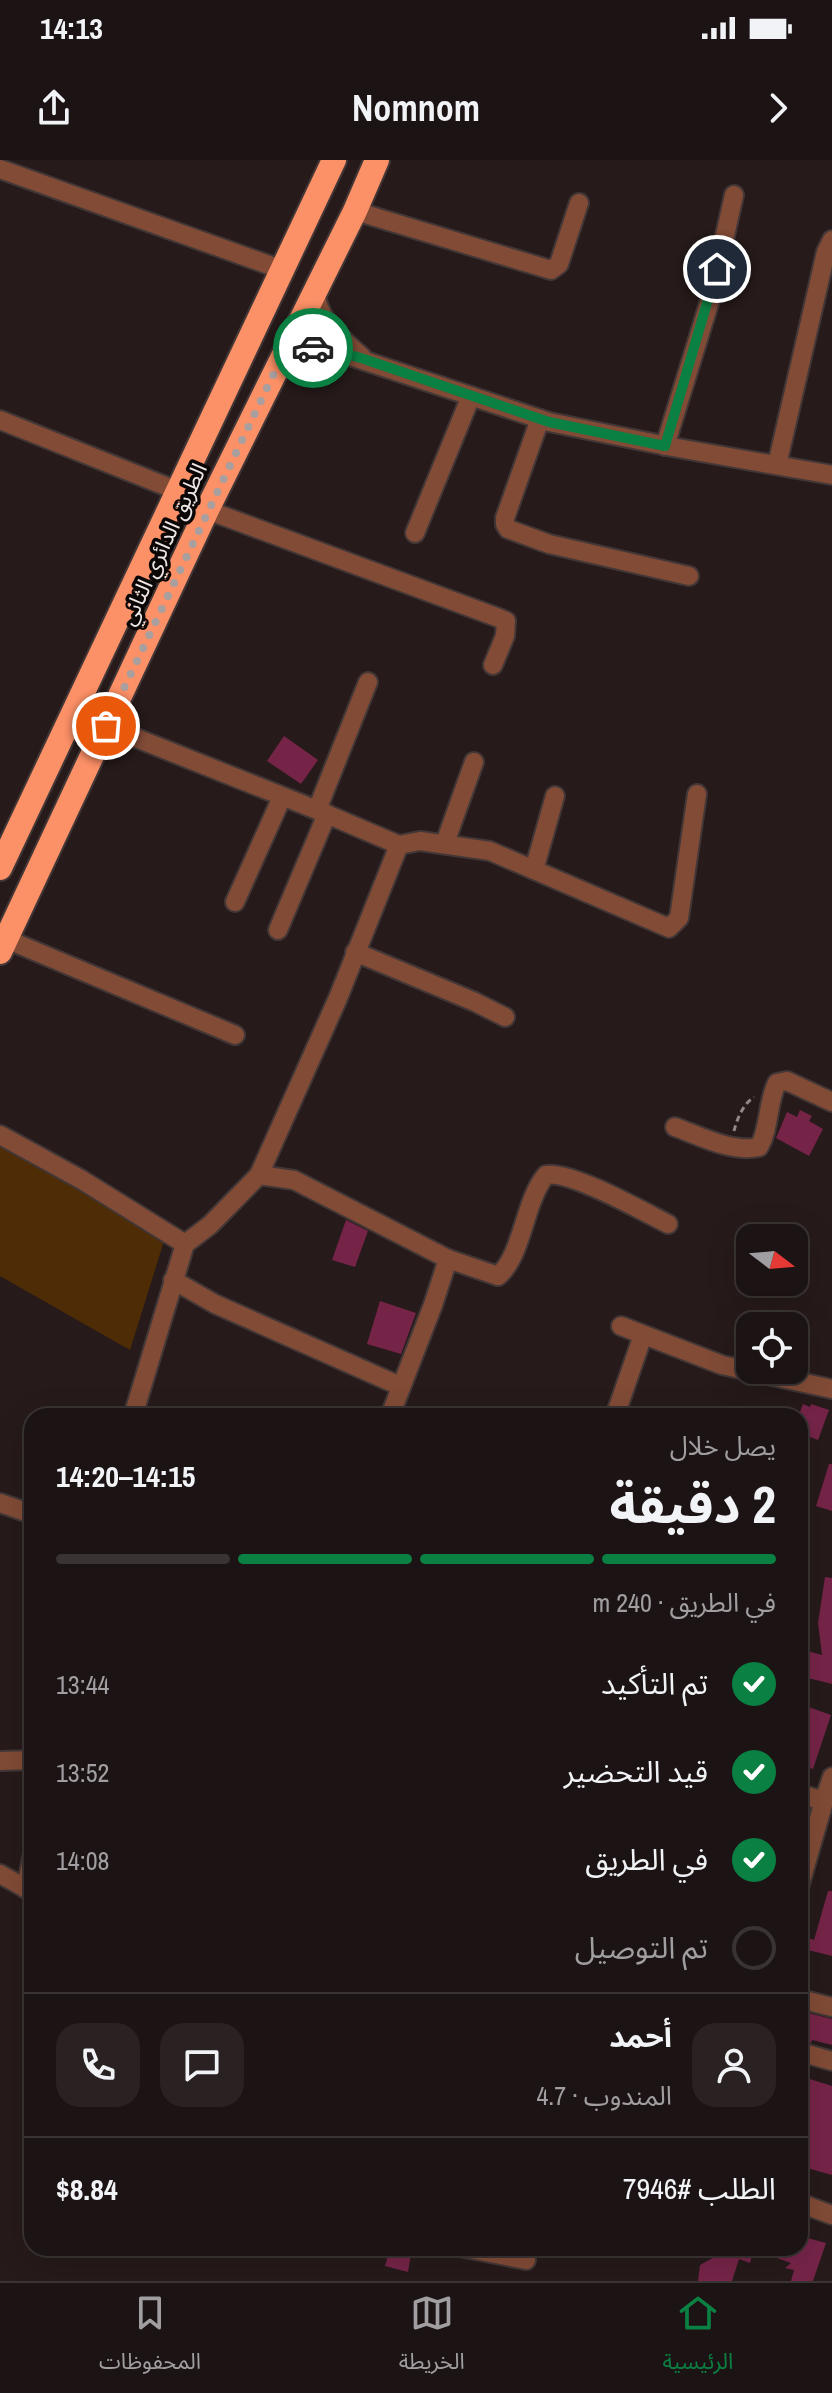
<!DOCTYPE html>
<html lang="ar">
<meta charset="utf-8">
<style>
body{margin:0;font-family:"Archivo Narrow","Noto Sans Arabic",sans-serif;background:#292122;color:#f1f3f6;direction:rtl;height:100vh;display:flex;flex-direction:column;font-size:30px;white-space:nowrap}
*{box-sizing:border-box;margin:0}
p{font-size:26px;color:#a09ea0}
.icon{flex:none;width:44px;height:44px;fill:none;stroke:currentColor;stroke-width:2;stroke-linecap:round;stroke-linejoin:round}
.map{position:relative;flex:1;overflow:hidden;direction:ltr}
.sheet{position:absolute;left:24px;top:1248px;width:784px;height:848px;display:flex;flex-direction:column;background:#1c1414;border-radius:24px;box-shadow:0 8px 32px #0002,0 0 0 2px #3a3334;direction:rtl}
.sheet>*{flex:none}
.needle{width:52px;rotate:106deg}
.tools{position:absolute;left:736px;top:1064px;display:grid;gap:16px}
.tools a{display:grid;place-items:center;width:72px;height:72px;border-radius:16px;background:#1c1414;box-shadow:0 8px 32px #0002,0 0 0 2px #3a3334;font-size:40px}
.pin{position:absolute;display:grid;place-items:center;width:68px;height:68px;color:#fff;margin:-34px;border:4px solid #fff;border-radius:50%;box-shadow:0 2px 8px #0007}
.courier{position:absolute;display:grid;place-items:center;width:80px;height:80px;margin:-40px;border:6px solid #0b8043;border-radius:50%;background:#fff;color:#222;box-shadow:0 2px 10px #0007}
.head em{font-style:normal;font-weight:700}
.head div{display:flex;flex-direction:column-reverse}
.head{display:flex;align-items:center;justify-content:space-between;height:136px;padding:0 32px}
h1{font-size:52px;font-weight:700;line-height:60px}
.bar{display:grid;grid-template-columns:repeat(4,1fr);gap:12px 8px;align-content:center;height:96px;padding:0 32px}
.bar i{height:10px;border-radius:6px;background:#3a3334}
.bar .selected{background:#0b8043}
.bar p{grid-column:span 4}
.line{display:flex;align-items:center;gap:20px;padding:0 32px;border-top:2px solid #3a3334}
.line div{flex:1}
.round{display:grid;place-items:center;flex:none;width:84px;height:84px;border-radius:24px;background:#292122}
ol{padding:0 32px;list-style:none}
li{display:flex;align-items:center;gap:24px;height:88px}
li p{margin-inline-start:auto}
li .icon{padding:8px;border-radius:50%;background:#0b8043;color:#fff;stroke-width:4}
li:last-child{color:#a09ea0}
li i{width:44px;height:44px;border:4px solid #3a3334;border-radius:50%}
.status{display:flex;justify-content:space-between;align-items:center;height:56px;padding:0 40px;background:#1c1414;direction:ltr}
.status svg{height:22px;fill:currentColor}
header{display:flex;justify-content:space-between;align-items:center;height:104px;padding:0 32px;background:#1c1414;font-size:36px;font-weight:700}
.menu{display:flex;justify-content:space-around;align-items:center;height:112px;border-top:2px solid #3a3334;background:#1c1414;font-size:22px;color:#a09ea0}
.menu a{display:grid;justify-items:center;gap:4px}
.menu .selected{color:#0b8043}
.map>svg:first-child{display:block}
.green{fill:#4e2d06}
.building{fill:#752448}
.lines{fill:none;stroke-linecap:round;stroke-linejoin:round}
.minor-casing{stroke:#423736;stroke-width:22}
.highway-casing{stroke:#423736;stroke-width:28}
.path{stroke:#918786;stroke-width:3;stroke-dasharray:6 4;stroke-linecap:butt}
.minor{stroke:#814b36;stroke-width:18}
.highway{stroke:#fc9066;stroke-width:24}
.done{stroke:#a89f9e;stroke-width:8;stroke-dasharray:0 14.4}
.route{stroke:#0b8043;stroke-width:10}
.labels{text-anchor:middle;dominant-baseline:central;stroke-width:7;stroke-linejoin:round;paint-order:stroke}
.street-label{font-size:22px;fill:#eee6e5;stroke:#0b0707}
</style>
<div class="status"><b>14:13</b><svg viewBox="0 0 49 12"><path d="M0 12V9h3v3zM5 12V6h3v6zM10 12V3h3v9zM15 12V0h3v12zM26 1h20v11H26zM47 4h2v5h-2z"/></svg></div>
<header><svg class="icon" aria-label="forward" viewBox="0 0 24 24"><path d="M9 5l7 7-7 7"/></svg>Nomnom<svg class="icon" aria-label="share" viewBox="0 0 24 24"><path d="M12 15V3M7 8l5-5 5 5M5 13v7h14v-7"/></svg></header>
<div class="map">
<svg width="832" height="2121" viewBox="0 0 832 2121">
<rect width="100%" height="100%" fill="#261a1a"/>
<!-- green -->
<polygon class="green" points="0,982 161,1072 164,1081 130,1190 0,1116"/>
<!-- building -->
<g class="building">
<polygon points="284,576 318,600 301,624 267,601"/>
<polygon points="800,950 812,956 809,961 823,969 809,996 776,978 787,952 797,957"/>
<polygon points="346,1060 368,1071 355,1107 332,1100"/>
<polygon points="380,1141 416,1153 401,1194 367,1184"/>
<polygon points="803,1244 810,1247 811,1244 829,1250 818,1280 800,1273 800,1252"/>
<polygon points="829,1304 832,1304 832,1351 816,1346"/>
<polygon points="825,1417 832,1418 832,1524 800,1516 800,1489 822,1495 818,1463"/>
<polygon points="800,1544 831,1555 813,1609 800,1605"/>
<polygon points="828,1731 832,1731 832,1796 800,1788 803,1776 814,1780"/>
<polygon points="800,1851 832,1859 832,1885 812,1880 811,1883 800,1880"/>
<polygon points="800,1916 832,1926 832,2015 800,2006"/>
<polygon points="800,2076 826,2083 813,2121 791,2121 794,2110 785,2108 791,2103 754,2090 800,2088"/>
<polygon points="390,2088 412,2088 408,2112 385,2106"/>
<polygon points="711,2088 754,2088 750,2103 739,2099 732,2121 698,2121 700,2105 720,2094 711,2092"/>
</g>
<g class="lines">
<defs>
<g id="minor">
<polyline points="0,9 283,110"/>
<polyline points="355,51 551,110 559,104 579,43"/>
<path d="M315,130c2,30 26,48 47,67"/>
<polyline points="281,205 298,192 326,188 549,262 672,287 832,315"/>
<polyline points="540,259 505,358 505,364 508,369 549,384 689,416"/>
<polyline points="0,260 178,331"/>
<polyline points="665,286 712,134 734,35"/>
<polyline points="777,305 826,92 832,80"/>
<polyline points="207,350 499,458 506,461 505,476 493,505"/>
<polyline points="415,373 471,236"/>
<polyline points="106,566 317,650 399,685"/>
<polyline points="317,650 368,522"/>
<polyline points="445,683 474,602"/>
<polyline points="534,710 555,636"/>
<polyline points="235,742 282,637"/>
<polyline points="278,770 327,654"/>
<polyline points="6,779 235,875"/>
<polyline points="355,792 475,842 505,857"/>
<path d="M675,967c25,9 57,26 84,20 11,-19 8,-44 18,-64l10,-2 45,21"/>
<polyline points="0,975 82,1020 185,1084"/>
<polyline points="259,1015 338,838 399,685 420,681 490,691 669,768 679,758 697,634"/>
<polyline points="173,1120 215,1144 400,1226"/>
<polyline points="621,1166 722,1205 832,1229"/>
<path d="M133,1256l52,-172 25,-19 49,-50 35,5 154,79 50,17c25,-21 26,-75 48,-101 24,-5 98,37 122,49"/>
<polyline points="390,1256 433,1145 448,1099"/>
<polyline points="615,1256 643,1175"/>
<polyline points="0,1343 32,1354"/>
<polyline points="0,1601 32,1600"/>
<polyline points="800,1634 824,1641 832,1617"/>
<polyline points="0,1714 32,1732"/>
<polyline points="800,1724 824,1641"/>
<polyline points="26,1729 32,1698"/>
<polyline points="800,1839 832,1847"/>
<polyline points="800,1892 832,1901"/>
<polyline points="800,2043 832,2055"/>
<polyline points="465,2088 526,2100"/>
</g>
<g id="highway">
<polyline points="0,708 334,0"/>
<polyline points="0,792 207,350 355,51 377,0"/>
</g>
</defs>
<!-- minor casing -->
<use href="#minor" class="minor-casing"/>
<!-- highway casing -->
<use href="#highway" class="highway-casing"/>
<!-- path -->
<path class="path" d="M734,971c3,-12 9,-27 20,-34"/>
<!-- minor -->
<use href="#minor" class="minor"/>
<!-- highway -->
<use href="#highway" class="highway"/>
</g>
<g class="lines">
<!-- done -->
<polyline class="done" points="106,566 276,209 298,192 313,188"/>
<!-- route -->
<polyline class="route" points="313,188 326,188 364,199 549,262 665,286 717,109"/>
</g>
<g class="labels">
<!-- street labels -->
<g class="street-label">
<text transform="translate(163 384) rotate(-65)">الطريق الدائري الثاني</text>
</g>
</g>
</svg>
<div class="tools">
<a><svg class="needle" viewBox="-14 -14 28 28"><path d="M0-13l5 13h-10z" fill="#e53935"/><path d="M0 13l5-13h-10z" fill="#a09ea0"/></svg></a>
<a><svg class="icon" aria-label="locate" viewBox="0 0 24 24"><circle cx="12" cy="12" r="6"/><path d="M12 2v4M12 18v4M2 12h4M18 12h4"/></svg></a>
</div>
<div class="pin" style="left:106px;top:566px;background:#ea580c"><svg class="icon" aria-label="bag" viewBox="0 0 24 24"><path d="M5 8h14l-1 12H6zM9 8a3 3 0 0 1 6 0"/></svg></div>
<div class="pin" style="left:717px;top:109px;background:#1f2937"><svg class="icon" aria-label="home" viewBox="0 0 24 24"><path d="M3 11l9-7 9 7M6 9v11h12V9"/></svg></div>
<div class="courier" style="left:313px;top:188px"><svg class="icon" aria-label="car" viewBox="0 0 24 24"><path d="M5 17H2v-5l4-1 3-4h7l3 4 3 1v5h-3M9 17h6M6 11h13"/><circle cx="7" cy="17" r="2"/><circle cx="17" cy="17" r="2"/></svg></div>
<section class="sheet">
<div class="head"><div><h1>2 دقيقة</h1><p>يصل خلال</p></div><em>14:15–14:20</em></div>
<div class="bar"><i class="selected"></i><i class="selected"></i><i class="selected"></i><i></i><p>في الطريق · 240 m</p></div>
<ol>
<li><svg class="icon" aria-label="check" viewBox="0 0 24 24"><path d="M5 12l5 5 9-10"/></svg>تم التأكيد<p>13:44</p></li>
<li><svg class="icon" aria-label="check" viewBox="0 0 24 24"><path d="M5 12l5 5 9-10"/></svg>قيد التحضير<p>13:52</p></li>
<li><svg class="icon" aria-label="check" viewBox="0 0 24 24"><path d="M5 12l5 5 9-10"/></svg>في الطريق<p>14:08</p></li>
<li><i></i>تم التوصيل</li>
</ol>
<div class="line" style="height:144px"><a class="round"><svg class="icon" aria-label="person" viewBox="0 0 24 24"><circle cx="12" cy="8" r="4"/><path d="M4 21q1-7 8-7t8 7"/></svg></a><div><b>أحمد</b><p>المندوب · 4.7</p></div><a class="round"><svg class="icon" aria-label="chat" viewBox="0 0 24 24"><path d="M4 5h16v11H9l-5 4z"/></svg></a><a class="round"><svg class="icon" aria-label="phone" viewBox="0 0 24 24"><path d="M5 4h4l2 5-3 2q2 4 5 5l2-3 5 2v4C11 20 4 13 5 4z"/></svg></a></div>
<div class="line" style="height:104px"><div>الطلب #7946</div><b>$8.84</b></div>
</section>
</div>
<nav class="menu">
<a class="selected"><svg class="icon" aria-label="home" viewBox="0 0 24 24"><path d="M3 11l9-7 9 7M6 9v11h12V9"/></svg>الرئيسية</a>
<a><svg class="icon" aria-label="map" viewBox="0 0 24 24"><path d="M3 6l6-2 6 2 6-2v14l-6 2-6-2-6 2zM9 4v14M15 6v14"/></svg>الخريطة</a>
<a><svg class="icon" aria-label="saved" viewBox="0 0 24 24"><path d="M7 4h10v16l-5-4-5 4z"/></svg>المحفوظات</a>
</nav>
